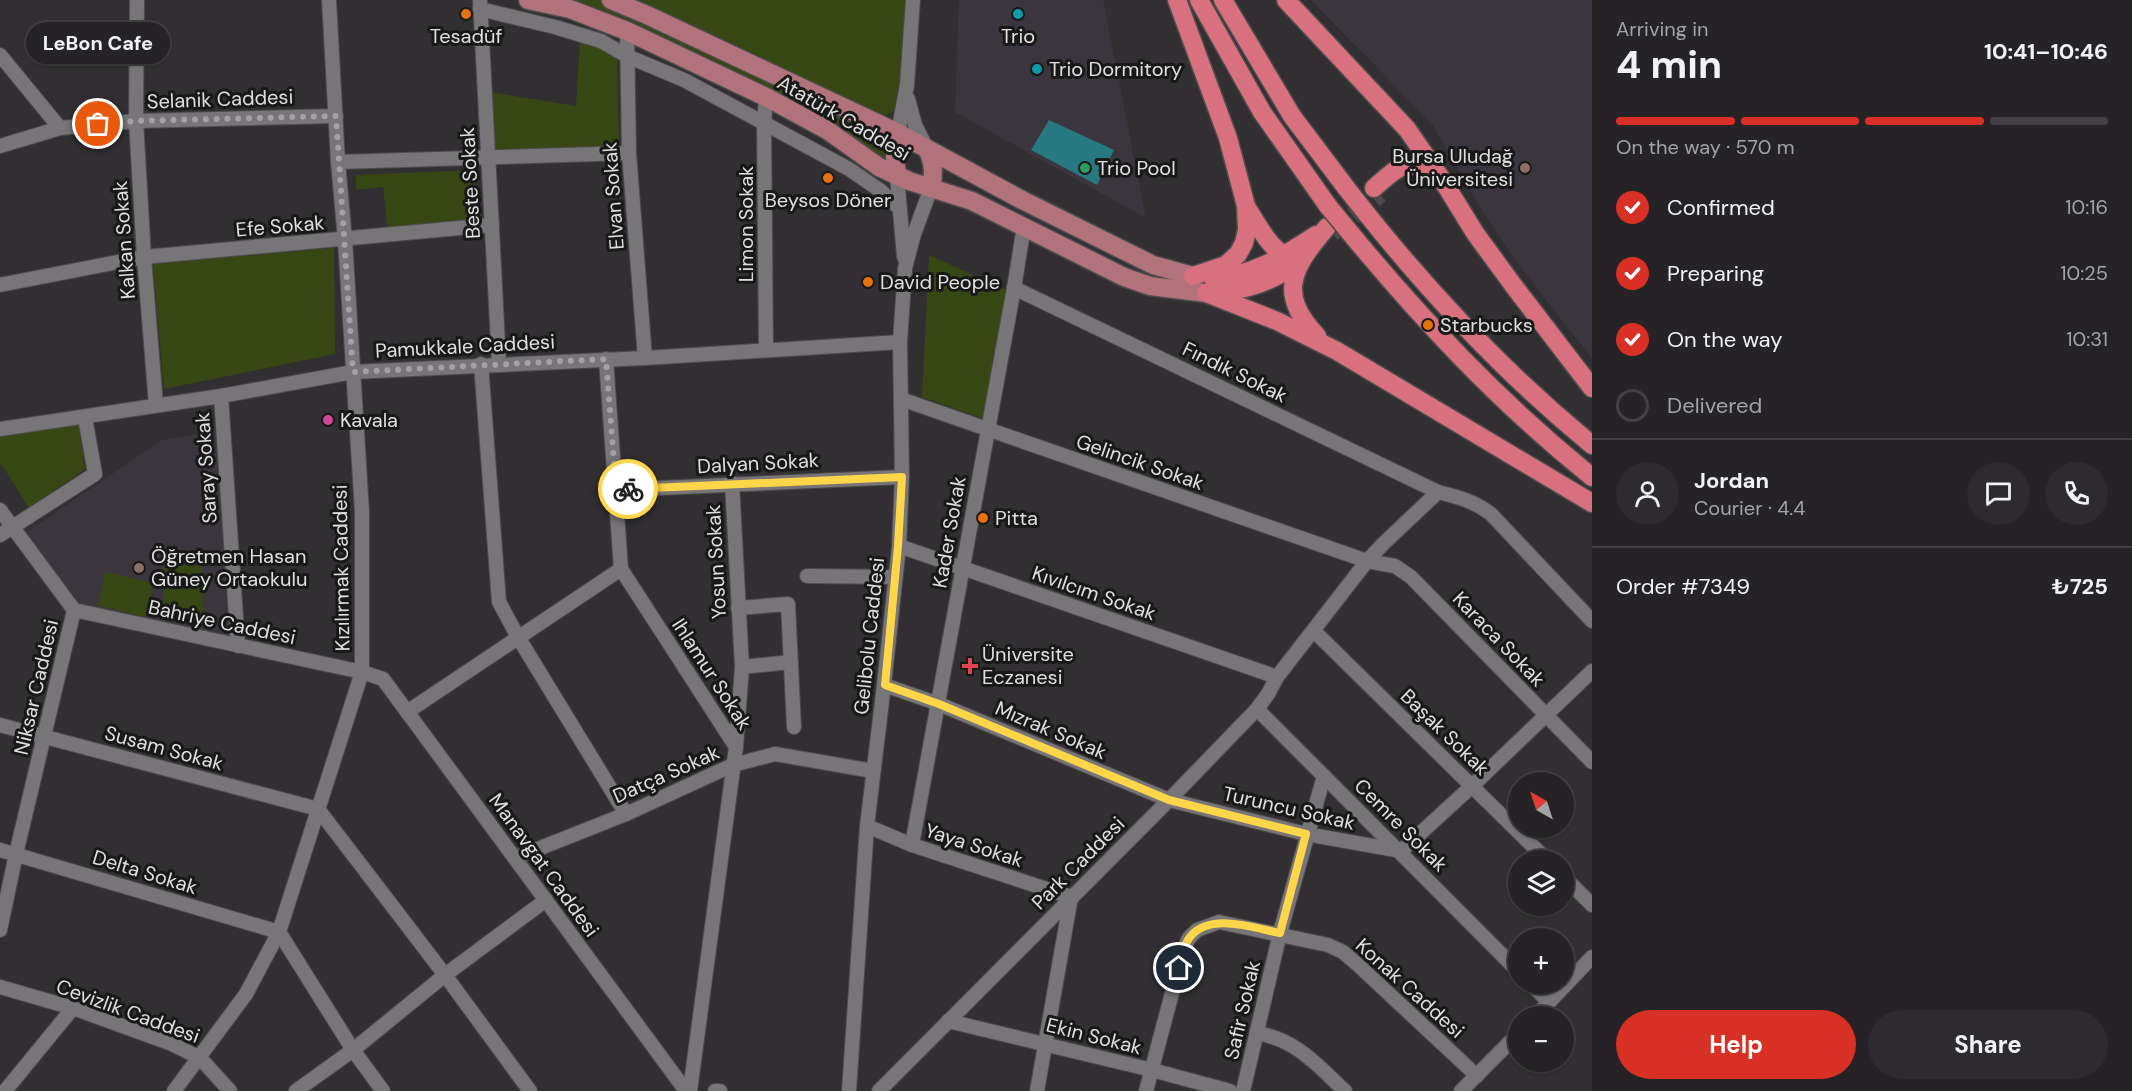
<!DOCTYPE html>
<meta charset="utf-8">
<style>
body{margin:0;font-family:"DM Sans",sans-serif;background:#2d2b2d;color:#f1f3f6;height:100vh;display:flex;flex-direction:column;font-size:22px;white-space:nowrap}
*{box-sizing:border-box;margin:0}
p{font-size:20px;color:#a3a4a7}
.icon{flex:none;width:33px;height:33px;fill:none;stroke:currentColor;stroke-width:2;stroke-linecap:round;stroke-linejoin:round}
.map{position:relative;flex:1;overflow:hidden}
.sheet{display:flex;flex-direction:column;background:#252325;width:540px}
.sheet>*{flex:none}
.needle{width:39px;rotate:321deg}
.fabs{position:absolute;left:1508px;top:772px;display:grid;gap:12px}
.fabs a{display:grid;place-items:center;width:66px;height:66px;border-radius:50%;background:#252325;box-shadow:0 2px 4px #0004,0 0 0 2px #424042;font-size:30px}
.pin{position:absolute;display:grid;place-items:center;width:51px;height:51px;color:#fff;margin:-26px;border:3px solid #fff;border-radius:50%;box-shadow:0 2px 6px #0007}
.courier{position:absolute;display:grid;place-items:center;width:60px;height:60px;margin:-30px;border:4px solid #ffd54a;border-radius:50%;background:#fff;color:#222;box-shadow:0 2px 8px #0007}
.bubble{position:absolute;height:42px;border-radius:21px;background:#252325;box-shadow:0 2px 4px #0004,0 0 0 2px #424042;font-size:20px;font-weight:700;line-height:42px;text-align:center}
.head em{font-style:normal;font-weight:700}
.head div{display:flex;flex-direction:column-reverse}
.head{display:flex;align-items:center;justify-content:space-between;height:102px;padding:0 24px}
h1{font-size:39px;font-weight:700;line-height:45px}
.bar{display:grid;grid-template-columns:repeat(4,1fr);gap:9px 6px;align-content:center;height:72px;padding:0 24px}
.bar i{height:8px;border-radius:4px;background:#424042}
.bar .current{background:#d93025}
.bar p{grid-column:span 4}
.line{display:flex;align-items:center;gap:15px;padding:0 24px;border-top:2px solid #424042}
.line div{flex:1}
.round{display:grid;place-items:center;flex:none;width:63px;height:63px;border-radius:32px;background:#2d2b2d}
ol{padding:0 24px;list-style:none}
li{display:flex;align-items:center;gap:18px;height:66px}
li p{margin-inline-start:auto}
li .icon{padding:6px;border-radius:50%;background:#d93025;color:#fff;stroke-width:4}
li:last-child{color:#a3a4a7}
li i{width:33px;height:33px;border:3px solid #424042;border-radius:50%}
.button{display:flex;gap:12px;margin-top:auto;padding:12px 24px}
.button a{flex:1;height:69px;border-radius:36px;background:#d93025;color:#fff;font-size:24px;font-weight:700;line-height:69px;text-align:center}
.button a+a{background:#2d2b2d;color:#f1f3f6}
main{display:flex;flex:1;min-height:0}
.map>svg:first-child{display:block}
.built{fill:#3b363d}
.green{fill:#374713}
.water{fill:#267981}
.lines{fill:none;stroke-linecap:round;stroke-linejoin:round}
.highway-tunnel{stroke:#4b494b;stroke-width:18;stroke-dasharray:18 9;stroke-linecap:butt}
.minor-casing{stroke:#4d4b4d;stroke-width:16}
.major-casing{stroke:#4d4b4d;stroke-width:21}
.highway-casing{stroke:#4d4b4d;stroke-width:21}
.minor{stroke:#777578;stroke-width:14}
.major{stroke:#b2727b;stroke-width:18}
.highway{stroke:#d9707d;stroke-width:18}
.highway-bridge-casing{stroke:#4d4b4d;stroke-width:21;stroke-linecap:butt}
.highway-bridge{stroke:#d9707d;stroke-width:18}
.done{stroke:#a3a1a3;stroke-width:6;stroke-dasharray:0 10.8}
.route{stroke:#ffd54a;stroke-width:8}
.food-dot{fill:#e8710a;stroke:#181819;stroke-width:2}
.culture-dot{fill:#0f9aa8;stroke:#181819;stroke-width:2}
.leisure-dot{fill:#2e9e5b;stroke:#181819;stroke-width:2}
.education-dot{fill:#8d6e63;stroke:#181819;stroke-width:2}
.hotel-dot{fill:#d1479c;stroke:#181819;stroke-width:2}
.health-dot{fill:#e0444e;stroke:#181819;stroke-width:2}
.labels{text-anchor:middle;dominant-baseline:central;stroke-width:6;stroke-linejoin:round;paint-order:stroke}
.poi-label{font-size:20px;fill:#e0dfe0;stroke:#181819;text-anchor:start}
.street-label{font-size:20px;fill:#e0dfe0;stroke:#181819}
</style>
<main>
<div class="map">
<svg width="1592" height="1091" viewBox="0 0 1592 1091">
<rect width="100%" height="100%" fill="#312f31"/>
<!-- built -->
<g class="built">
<polygon points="959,0 1103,0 1146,218 955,112"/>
<polygon points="1311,0 1592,0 1592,359 1515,260 1483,212 1432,124"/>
<polygon points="218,431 230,637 76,605 27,532 162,440"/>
</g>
<!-- green -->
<g class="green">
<polygon points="528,0 913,0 898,109 882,117 893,131 889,169 766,97"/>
<polygon points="580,39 617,57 619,146 494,150 490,92 576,106"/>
<polygon points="474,170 482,221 388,230 383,187 356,190 356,175"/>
<polygon points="334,248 335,354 164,389 153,264"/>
<polygon points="929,255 1010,292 982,418 922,397"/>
<polygon points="79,424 85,469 29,508 0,462 0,435"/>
<polygon points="164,565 202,565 203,620 163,619"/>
<polygon points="105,572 153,583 146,617 98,606"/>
</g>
<!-- water -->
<polygon class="water" points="1049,120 1114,150 1097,185 1031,150"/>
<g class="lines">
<!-- highway-tunnel -->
<polyline class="highway-tunnel" points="1332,233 1380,194"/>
<defs>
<g id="minor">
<polyline points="137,0 136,121 144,257 156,405"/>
<polyline points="480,0 499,363"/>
<polyline points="480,9 555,27 601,41 627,56 684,80 849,169 881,191 900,209"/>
<polyline points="627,31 629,153 645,358"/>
<polyline points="0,55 60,128"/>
<polyline points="766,97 764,124 766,350"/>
<polyline points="908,99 915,125 927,149"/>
<polyline points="898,133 907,85 913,0"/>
<polyline points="0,146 60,128 136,121 336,116"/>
<polyline points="338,162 629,153"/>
<polyline points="897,176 904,257"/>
<polyline points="0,285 144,257 492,225"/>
<path d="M1014,288l424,204c20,5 36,9 53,22l101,107"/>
<polyline points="606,359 621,569 736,747 690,1091"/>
<polyline points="481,364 499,602 518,637 626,814"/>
<polyline points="221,396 238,646"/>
<polyline points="901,399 1367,561 1395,566 1411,577 1592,762"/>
<polyline points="0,429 221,396 353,372 645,358 900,342"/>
<polyline points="732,483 742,667 736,747"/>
<polyline points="616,490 902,477"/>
<polyline points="0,510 74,610 16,854 0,930"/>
<polyline points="0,535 95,474 85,417"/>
<polyline points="899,546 1277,677"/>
<polyline points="807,576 895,577"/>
<polyline points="738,608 788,604 794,727"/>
<polyline points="74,610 362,672 383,679 686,1091"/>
<polyline points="1314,631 1548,861"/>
<polyline points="742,667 791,662"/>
<polyline points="884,685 939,704 1169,800 1306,834 1401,851 1472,786 1592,671"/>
<polyline points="1257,709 1518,971"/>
<polyline points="407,712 621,569"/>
<polyline points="0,725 318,809 445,975 530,1091"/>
<polyline points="867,826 912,845 1071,897 1037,1091"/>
<polyline points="912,845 1014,288 1024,226"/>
<polyline points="0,850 279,932 353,1050 383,1091"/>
<polyline points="515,858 626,814 733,765 775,754 873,771"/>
<polyline points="1563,876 1592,905"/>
<polyline points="1531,984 1549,1002"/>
<polyline points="0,987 73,1008 172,1044 200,1058 230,1091"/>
<polyline points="1535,1017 1592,957"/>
<polyline points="948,1021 1152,1070 1230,1091"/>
<path d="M1257,1033c40,7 60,32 88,58"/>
<polyline points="5,1091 73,1008"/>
<polyline points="174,1091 246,994 279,932 362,672 362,512 345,240 338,162 329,0"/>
<polyline points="296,1091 353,1050 445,975 546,900"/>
<polyline points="715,1091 720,1091"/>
<polyline points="849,1091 867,826 884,685 899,546 902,477 900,342 905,268 914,234 931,188"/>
<polyline points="879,1091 1169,800 1257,709 1268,694 1277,677 1367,561 1383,544 1438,492"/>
<polyline points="1146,1091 1184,948 1189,938 1197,930 1219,922 1328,945 1343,952 1357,964 1477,1076"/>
<polyline points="1243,1091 1280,933 1324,776"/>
<polyline points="1461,1091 1518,1034"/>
</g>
<g id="major">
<polyline points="528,0 570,9 627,31 766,97 827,130 879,167 909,181 972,201 1124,277 1150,286 1206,293"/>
<polyline points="611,0 647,15 898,133 1022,200 1153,265 1193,276"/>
<path d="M927,149c7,14 7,24 4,39"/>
<polyline points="897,176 895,157 898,133"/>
</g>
<g id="highway">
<polyline points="1177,0 1228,138 1246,206 1247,230 1244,243 1238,254 1226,265 1193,276"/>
<polyline points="1199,0 1262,112 1328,206"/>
<polyline points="1223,0 1292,116 1347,189"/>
<polyline points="1286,0 1407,129 1443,181 1475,233 1513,285 1592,388"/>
<path d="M1374,188c24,-21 33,-33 63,-11"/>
<path d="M1247,208c11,17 26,48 47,50"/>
<path d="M1366,213c68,85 142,163 226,232"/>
<path d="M1347,229c75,91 153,174 245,248"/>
<path d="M1212,277c39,1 73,-22 104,-42"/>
<polyline points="1206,293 1277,321 1337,351 1592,503"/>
<path d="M1210,293c35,-2 64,-11 91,-33"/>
<path d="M1317,336c-41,-43 -24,-69 10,-109"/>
</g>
</defs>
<!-- minor casing -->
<use href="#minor" class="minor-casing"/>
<!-- major casing -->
<use href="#major" class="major-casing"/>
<!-- highway casing -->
<use href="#highway" class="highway-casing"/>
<!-- minor -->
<use href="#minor" class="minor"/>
<!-- major -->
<use href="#major" class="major"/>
<!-- highway -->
<use href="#highway" class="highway"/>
<defs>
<g id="highway-bridge">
<polyline points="1347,189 1366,213"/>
<polyline points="1328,206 1347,229"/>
</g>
</defs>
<!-- highway-bridge casing -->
<use href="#highway-bridge" class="highway-bridge-casing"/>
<!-- highway-bridge -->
<use href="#highway-bridge" class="highway-bridge"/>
</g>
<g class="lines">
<!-- done -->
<polyline class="done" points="98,124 136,121 336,116 353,372 606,359 616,490 628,489"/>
<!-- route -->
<path class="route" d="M628,489l274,-12 -4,69 -13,139 54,19 230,96 137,34 -26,99c-27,-5 -70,-21 -90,4 -7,9 -9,21 -11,31"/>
</g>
<!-- markers -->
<g class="food-dot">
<circle cx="466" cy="14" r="6"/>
<circle cx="828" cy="178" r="6"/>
<circle cx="868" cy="282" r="6"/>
<circle cx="1428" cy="325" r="6"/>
<circle cx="983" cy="518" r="6"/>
</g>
<g class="culture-dot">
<circle cx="1018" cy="14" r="6"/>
<circle cx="1037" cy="69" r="6"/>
</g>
<circle class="leisure-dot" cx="1085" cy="168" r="6"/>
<g class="education-dot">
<circle cx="1525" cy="168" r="6"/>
<circle cx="139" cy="568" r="6"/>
</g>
<circle class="hotel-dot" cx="328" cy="420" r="6"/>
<path class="health-dot" d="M967 657h6v6h6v6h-6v6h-6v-6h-6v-6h6z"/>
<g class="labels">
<!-- poi labels -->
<g class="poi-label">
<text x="466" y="36" text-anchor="middle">Tesadüf</text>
<text x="1018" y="36" text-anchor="middle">Trio</text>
<text x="1049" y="69">Trio Dormitory</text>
<text x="1513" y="156" text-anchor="end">Bursa Uludağ<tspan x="1513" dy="23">Üniversitesi</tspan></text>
<text x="1097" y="168">Trio Pool</text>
<text x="828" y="200" text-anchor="middle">Beysos Döner</text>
<text x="880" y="282">David People</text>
<text x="1440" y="325">Starbucks</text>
<text x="340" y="420">Kavala</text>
<text x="995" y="518">Pitta</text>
<text x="151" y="556">Öğretmen Hasan<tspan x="151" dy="23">Güney Ortaokulu</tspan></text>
<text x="982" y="654">Üniversite<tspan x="982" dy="23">Eczanesi</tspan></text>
</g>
<!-- street labels -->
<g class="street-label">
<text transform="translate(220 99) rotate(-2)">Selanik Caddesi</text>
<text transform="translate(844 118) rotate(30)">Atatürk Caddesi</text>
<text transform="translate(470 183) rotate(-93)">Beste Sokak</text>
<text transform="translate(613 196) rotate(-94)">Elvan Sokak</text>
<text transform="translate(746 224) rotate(-90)">Limon Sokak</text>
<text transform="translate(280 226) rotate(-5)">Efe Sokak</text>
<text transform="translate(124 240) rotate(-94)">Kalkan Sokak</text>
<text transform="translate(465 346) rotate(-3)">Pamukkale Caddesi</text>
<text transform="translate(1235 372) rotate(26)">Fındık Sokak</text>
<text transform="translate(1140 462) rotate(19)">Gelincik Sokak</text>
<text transform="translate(758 463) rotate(-3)">Dalyan Sokak</text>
<text transform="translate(206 468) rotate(-94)">Saray Sokak</text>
<text transform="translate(949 532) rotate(-80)">Kader Sokak</text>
<text transform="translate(716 562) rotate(-93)">Yosun Sokak</text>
<text transform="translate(341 568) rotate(-91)">Kızılırmak Caddesi</text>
<text transform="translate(1094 593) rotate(19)">Kıvılcım Sokak</text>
<text transform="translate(222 622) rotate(12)">Bahriye Caddesi</text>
<text transform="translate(869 636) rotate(-84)">Gelibolu Caddesi</text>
<text transform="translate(1499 639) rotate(46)">Karaca Sokak</text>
<text transform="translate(712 674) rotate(57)">Ihlamur Sokak</text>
<text transform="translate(36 687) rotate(-77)">Niksar Caddesi</text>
<text transform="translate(1051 730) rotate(23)">Mızrak Sokak</text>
<text transform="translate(1445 732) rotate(44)">Başak Sokak</text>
<text transform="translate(164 748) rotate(15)">Susam Sokak</text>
<text transform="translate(666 774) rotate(-24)">Datça Sokak</text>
<text transform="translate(1289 808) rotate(13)">Turuncu Sokak</text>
<text transform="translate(1401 825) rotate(45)">Cemre Sokak</text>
<text transform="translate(974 845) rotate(18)">Yaya Sokak</text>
<text transform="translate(1078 863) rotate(-45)">Park Caddesi</text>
<text transform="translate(544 865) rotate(54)">Manavgat Caddesi</text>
<text transform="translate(145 872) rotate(17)">Delta Sokak</text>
<text transform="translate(1410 988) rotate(42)">Konak Caddesi</text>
<text transform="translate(1242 1010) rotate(-77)">Safir Sokak</text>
<text transform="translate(128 1011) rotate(20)">Cevizlik Caddesi</text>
<text transform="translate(1094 1036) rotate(14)">Ekin Sokak</text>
</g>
</g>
</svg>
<div class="fabs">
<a><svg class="needle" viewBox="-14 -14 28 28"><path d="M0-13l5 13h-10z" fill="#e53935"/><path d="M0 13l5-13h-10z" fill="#a3a4a7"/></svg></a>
<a><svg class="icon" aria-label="layers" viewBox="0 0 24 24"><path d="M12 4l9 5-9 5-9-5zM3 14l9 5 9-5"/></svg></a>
<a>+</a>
<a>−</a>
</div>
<div class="pin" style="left:98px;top:124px;background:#ea580c"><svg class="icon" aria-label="bag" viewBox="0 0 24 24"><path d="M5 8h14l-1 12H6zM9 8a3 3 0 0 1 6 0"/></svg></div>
<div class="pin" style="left:1179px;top:968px;background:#1f2937"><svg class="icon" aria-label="home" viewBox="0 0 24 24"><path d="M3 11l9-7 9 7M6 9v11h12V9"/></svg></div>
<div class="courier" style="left:628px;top:489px"><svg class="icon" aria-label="bike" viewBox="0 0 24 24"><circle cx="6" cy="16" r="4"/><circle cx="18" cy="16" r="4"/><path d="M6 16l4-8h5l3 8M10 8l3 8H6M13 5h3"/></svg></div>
<div class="bubble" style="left:26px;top:22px;width:144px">LeBon Cafe</div>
</div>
<section class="sheet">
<div class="head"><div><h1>4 min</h1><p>Arriving in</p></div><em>10:41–10:46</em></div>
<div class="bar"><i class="current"></i><i class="current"></i><i class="current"></i><i></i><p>On the way · 570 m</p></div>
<ol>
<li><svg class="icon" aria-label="check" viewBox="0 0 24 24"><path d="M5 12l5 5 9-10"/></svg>Confirmed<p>10:16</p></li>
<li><svg class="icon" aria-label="check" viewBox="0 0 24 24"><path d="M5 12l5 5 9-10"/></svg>Preparing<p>10:25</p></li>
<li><svg class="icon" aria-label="check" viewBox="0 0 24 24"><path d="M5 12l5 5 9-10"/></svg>On the way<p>10:31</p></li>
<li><i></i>Delivered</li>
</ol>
<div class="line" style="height:108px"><a class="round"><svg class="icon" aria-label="person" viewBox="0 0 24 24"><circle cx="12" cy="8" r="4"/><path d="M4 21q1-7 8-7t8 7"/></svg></a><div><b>Jordan</b><p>Courier · 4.4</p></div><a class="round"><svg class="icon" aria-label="chat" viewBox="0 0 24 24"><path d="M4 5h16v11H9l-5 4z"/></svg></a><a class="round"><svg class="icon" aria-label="phone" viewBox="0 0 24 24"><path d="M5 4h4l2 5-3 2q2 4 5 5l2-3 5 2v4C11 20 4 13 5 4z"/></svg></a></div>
<div class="line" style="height:78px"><div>Order #7349</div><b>₺725</b></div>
<div class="button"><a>Help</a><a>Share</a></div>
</section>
</main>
